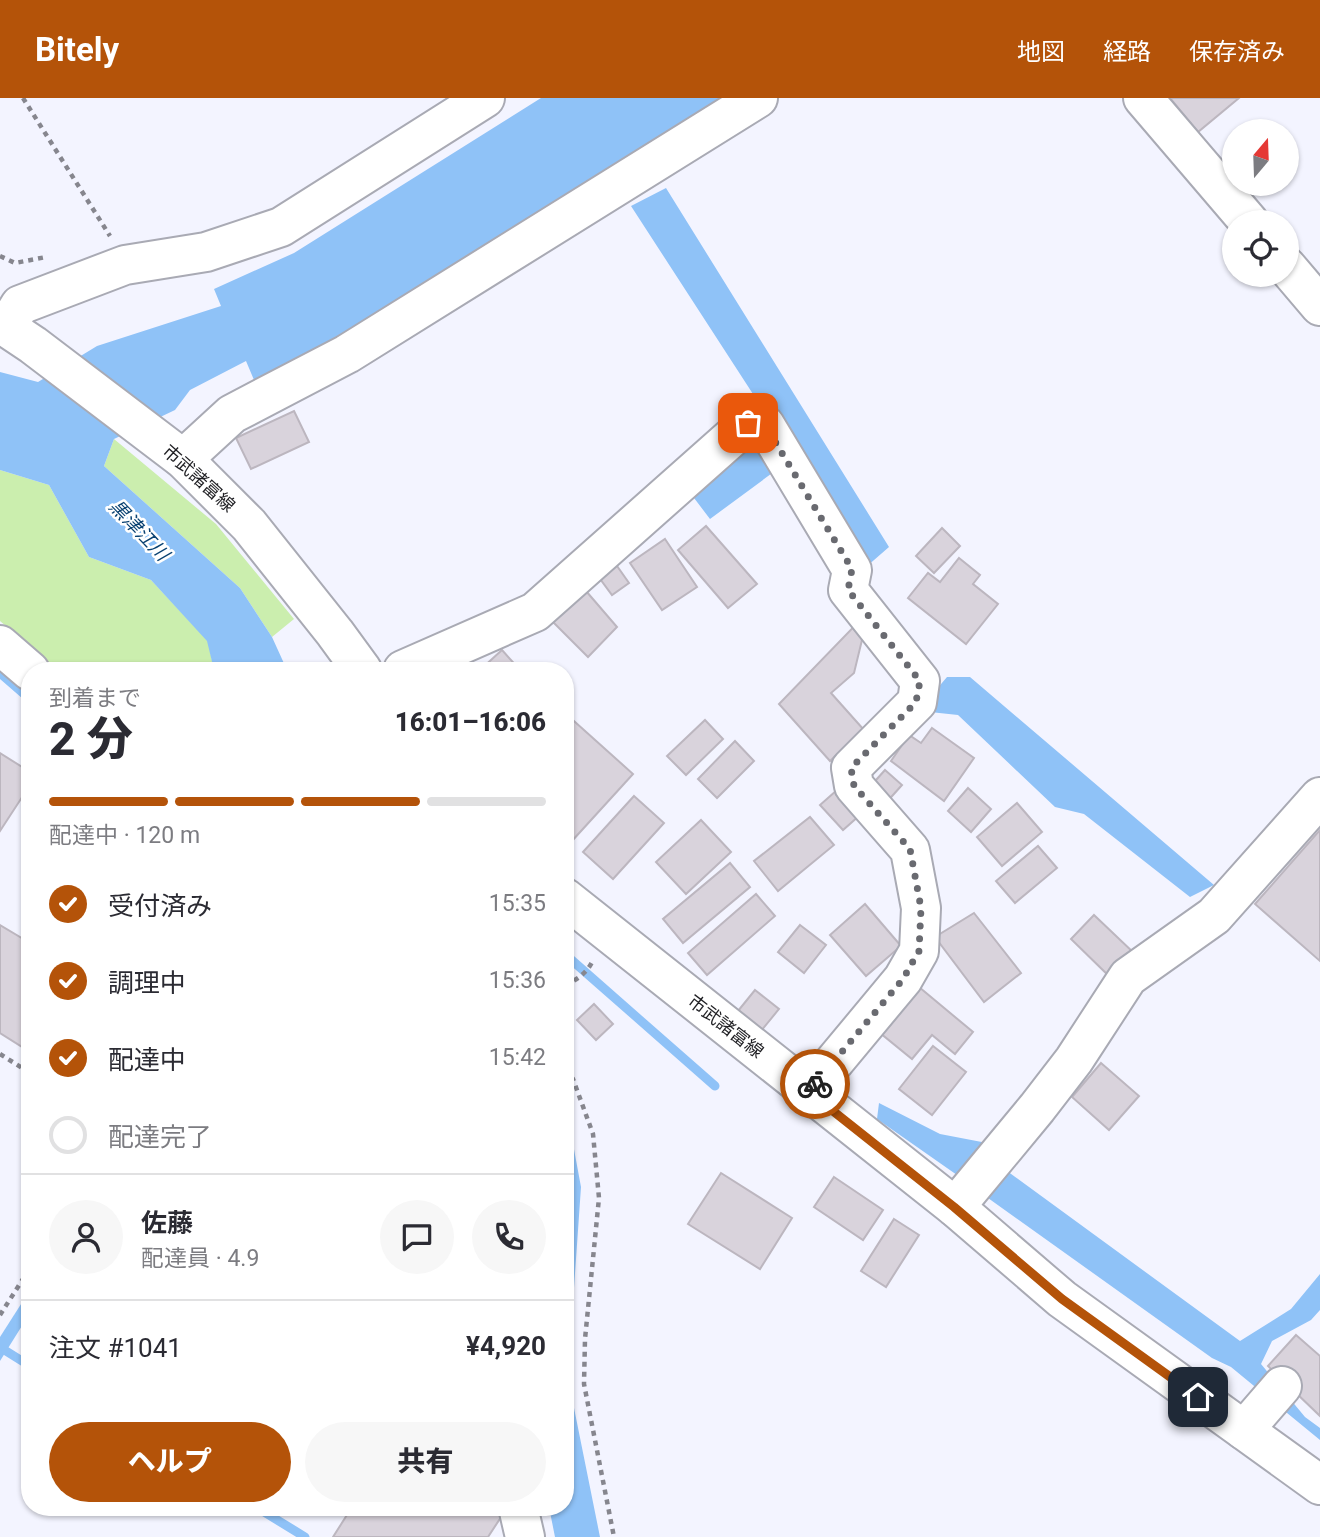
<!DOCTYPE html>
<html lang="ja">
<meta charset="utf-8">
<style>
body{margin:0;font-family:Roboto,"Noto Sans JP",sans-serif;background:#f7f7f7;color:#2b2b33;height:100vh;display:flex;flex-direction:column;font-size:26px;white-space:nowrap}
*{box-sizing:border-box;margin:0}
p{font-size:23px;color:#7c7c81}
.icon{flex:none;width:38px;height:38px;fill:none;stroke:currentColor;stroke-width:2;stroke-linecap:round;stroke-linejoin:round}
.map{position:relative;flex:1;overflow:hidden}
.side{position:absolute;left:21px;top:564px;width:553px;height:854px;display:flex;flex-direction:column;background:#fff;border-radius:28px;box-shadow:0 2px 5px #0004}
.side>*{flex:none}
.needle{width:46px;rotate:19deg}
.buttons{position:absolute;left:1222px;top:21px;display:grid;gap:14px}
.buttons a{display:grid;place-items:center;width:77px;height:77px;border-radius:50%;background:#fff;box-shadow:0 2px 5px #0004;font-size:35px}
.pin{position:absolute;display:grid;place-items:center;width:60px;height:60px;color:#fff;margin:-30px;border-radius:14px;box-shadow:0 4px 10px #0006}
.courier{position:absolute;display:grid;place-items:center;width:70px;height:70px;margin:-35px;border:5px solid #b45309;border-radius:50%;background:#fff;color:#222;box-shadow:0 2px 9px #0007}
.overview em{font-style:normal;font-weight:800}
.overview div{display:flex;flex-direction:column-reverse}
.overview{display:flex;align-items:center;justify-content:space-between;height:119px;padding:0 28px}
h1{font-size:46px;font-weight:800;line-height:52px}
.bar{display:grid;grid-template-columns:repeat(4,1fr);gap:10px 7px;align-content:center;height:84px;padding:0 28px}
.bar i{height:9px;border-radius:5px;background:#e1e1e2}
.bar .current{background:#b45309}
.bar p{grid-column:span 4}
.line{display:flex;align-items:center;gap:18px;padding:0 28px;border-top:2px solid #e1e1e2}
.line div{flex:1}
.round{display:grid;place-items:center;flex:none;width:74px;height:74px;border-radius:37px;background:#f7f7f7}
ol{padding:0 28px;list-style:none}
li{display:flex;align-items:center;gap:21px;height:77px}
li p{margin-inline-start:auto}
li .icon{padding:7px;border-radius:50%;background:#b45309;color:#fff;stroke-width:4}
li:last-child{color:#7c7c81}
li i{width:38px;height:38px;border:4px solid #e1e1e2;border-radius:50%}
.button{display:flex;gap:14px;margin-top:auto;padding:14px 28px}
.button a{flex:1;height:80px;border-radius:42px;background:#b45309;color:#fff;font-size:28px;font-weight:800;line-height:80px;text-align:center}
.button a+a{background:#f7f7f7;color:#2b2b33}
header{display:flex;align-items:center;gap:42px;box-sizing:border-box;height:98px;padding:0 35px;background:#b45309;color:#fff}
header strong{font-size:33px}
nav{display:flex;gap:38px;margin-inline-start:auto;font-size:24px}
.map>svg:first-child{display:block}
.green{fill:#cbeeae}
.water{fill:#8fc2f7}
.lines{fill:none;stroke-linecap:round;stroke-linejoin:round}
.stream{stroke:#8fc2f7;stroke-width:9}
.building{fill:#d9d3dc;stroke:#bcb6bf;stroke-width:2}
.minor-casing{stroke:#a9aab4;stroke-width:42}
.major-casing{stroke:#a9aab4;stroke-width:42}
.path{stroke:#86868e;stroke-width:4.5;stroke-dasharray:5 5;stroke-linecap:butt}
.minor{stroke:#fff;stroke-width:38}
.major{stroke:#fff;stroke-width:38}
.done{stroke:#696a70;stroke-width:7;stroke-dasharray:0 12.6}
.route{stroke:#b45309;stroke-width:9}
.labels{text-anchor:middle;dominant-baseline:central;stroke-width:5;stroke-linejoin:round;paint-order:stroke}
.street-label{font-size:18px;fill:#1f1f23;stroke:#fff}
.water-label{font-size:19px;font-style:italic;fill:#0a4272;stroke:#fff}
</style>
<header>
<strong>Bitely</strong>
<nav><a>地図</a><a>経路</a><a>保存済み</a></nav>
</header>
<div class="map">
<svg width="1320" height="1439" viewBox="0 0 1320 1439">
<rect width="100%" height="100%" fill="#f3f4ff"/>
<!-- green -->
<g class="green">
<polygon points="114,341 216,426 294,521 272,539 240,490 104,368"/>
<polygon points="0,372 49,387 89,459 151,482 208,543 214,572 58,572 0,523"/>
</g>
<!-- water -->
<g class="water">
<polygon points="541,0 723,0 345,238 254,282 246,263 190,292 175,312 114,341 104,368 240,490 272,539 287,572 214,572 207,543 151,482 89,459 49,387 0,372 0,274 38,284 97,248 221,208 214,191 294,155"/>
<polygon points="666,90 889,449 866,469 794,359 710,421 691,396 775,330 631,108"/>
<polygon points="947,579 970,579 1214,787 1190,799 1084,716 1055,709 958,617 930,614 936,592"/>
<polygon points="879,1005 940,1036 987,1045 985,1057 1240,1243 1291,1211 1320,1176 1320,1212 1311,1222 1272,1243 1261,1266 1305,1319 1320,1330 1320,1342 1231,1269 1212,1260 988,1100 986,1089 970,1076 957,1077 877,1021"/>
<polygon points="565,1017 571,1035 581,1089 571,1233 573,1305 600,1439 555,1439 549,1409 565,1409"/>
<polygon points="30,1192 30,1215 0,1263 0,1239"/>
</g>
<g class="lines">
<!-- stream -->
<g class="stream">
<polyline points="0,575 30,601"/>
<polyline points="565,859 567,858 715,988"/>
<polyline points="6,1253 30,1268"/>
<polyline points="256,1409 305,1439"/>
</g>
</g>
<!-- building -->
<g class="building">
<polygon points="1170,0 1239,0 1198,34"/>
<polygon points="294,313 309,344 251,371 236,340"/>
<polygon points="706,428 757,486 728,510 678,452"/>
<polygon points="942,430 960,448 934,475 916,458"/>
<polygon points="665,441 697,489 662,512 630,465"/>
<polygon points="610,458 629,485 612,497 592,470"/>
<polygon points="959,460 980,477 973,486 998,506 966,546 908,500 928,475 940,484"/>
<polygon points="580,486 617,529 588,559 546,517"/>
<polygon points="869,513 854,575 831,595 864,632 830,663 779,606"/>
<polygon points="502,552 520,572 480,572"/>
<polygon points="565,615 633,676 571,744 565,739 565,685 569,681 565,678"/>
<polygon points="705,622 723,641 686,677 667,658"/>
<polygon points="932,630 974,660 944,703 891,663 909,637 921,645"/>
<polygon points="735,643 754,663 717,700 698,681"/>
<polygon points="0,655 30,674 30,687 0,733"/>
<polygon points="885,672 902,687 884,707 867,692"/>
<polygon points="845,685 868,710 843,732 820,707"/>
<polygon points="968,690 991,711 971,734 948,713"/>
<polygon points="634,698 664,725 613,781 583,754"/>
<polygon points="1017,705 1042,734 1002,768 977,739"/>
<polygon points="810,719 834,747 778,793 754,763"/>
<polygon points="701,722 731,754 686,796 656,764"/>
<polygon points="1320,732 1320,863 1255,806"/>
<polygon points="1038,748 1057,770 1015,805 996,783"/>
<polygon points="730,765 750,789 683,845 663,821"/>
<polygon points="756,796 775,818 707,877 688,855"/>
<polygon points="865,806 901,848 866,878 830,837"/>
<polygon points="974,815 1021,875 984,904 935,839"/>
<polygon points="1094,817 1135,856 1111,880 1071,841"/>
<polygon points="0,827 30,845 30,947 27,952 0,935"/>
<polygon points="800,827 826,847 804,875 778,854"/>
<polygon points="913,884 973,934 955,956 932,937 912,961 874,930"/>
<polygon points="755,892 779,911 761,933 738,913"/>
<polygon points="594,906 613,926 596,942 577,922"/>
<polygon points="933,948 966,974 932,1017 899,991"/>
<polygon points="1101,965 1139,998 1109,1032 1072,999"/>
<polygon points="721,1075 792,1120 760,1171 688,1126"/>
<polygon points="834,1079 883,1112 863,1142 814,1109"/>
<polygon points="894,1121 919,1137 886,1189 861,1173"/>
<polygon points="1296,1237 1320,1258 1320,1318 1268,1268"/>
<polygon points="352,1409 499,1409 505,1413 488,1439 333,1439"/>
</g>
<g class="lines">
<defs>
<g id="minor">
<polyline points="1143,0 1249,124"/>
<polyline points="1286,168 1320,208"/>
<polyline points="7,228 20,207 125,167 206,154 281,129 485,0"/>
<polyline points="183,361 232,316 347,256 758,0"/>
<polyline points="0,547 30,573"/>
<polyline points="403,572 535,514 748,325 765,327 852,472 848,492 920,583 917,604 851,670 854,688 910,752 921,810 919,853 903,881 809,994"/>
<polyline points="955,1109 1037,1010 1074,962 1128,879 1214,818 1320,699"/>
<polyline points="1244,1332 1282,1288"/>
<polyline points="518,1409 525,1439"/>
</g>
<g id="major">
<polyline points="0,225 33,247 183,361 249,427 335,535 362,572"/>
<polyline points="565,800 955,1109 1062,1201 1320,1387"/>
</g>
</defs>
<!-- minor casing -->
<use href="#minor" class="minor-casing"/>
<!-- major casing -->
<use href="#major" class="major-casing"/>
<!-- path -->
<g class="path">
<polyline points="23,0 110,138"/>
<polyline points="0,158 15,165 46,159"/>
<path d="M565,887c12,-5 23,-13 28,-25"/>
<polyline points="0,956 30,975"/>
<polyline points="565,971 573,981 593,1036 599,1100 585,1241 584,1286 614,1439"/>
<polyline points="0,1217 30,1170"/>
</g>
<!-- minor -->
<use href="#minor" class="minor"/>
<!-- major -->
<use href="#major" class="major"/>
</g>
<g class="lines">
<!-- done -->
<polyline class="done" points="748,325 765,327 852,471 848,492 920,583 916,604 851,670 854,688 910,751 921,810 919,853 903,881 815,986"/>
<!-- route -->
<polyline class="route" points="815,986 809,994 954,1109 1062,1201 1198,1299"/>
</g>
<g class="labels">
<!-- street labels -->
<g class="street-label">
<text transform="translate(199 380) rotate(42)">市武諸富線</text>
<text transform="translate(726 928) rotate(38)">市武諸富線</text>
</g>
<!-- water labels -->
<g class="water-label">
<text transform="translate(139 432) rotate(46)">黒津江川</text>
</g>
</g>
</svg>
<div class="buttons">
<a><svg class="needle" viewBox="-14 -14 28 28"><path d="M0-13l5 13h-10z" fill="#e53935"/><path d="M0 13l5-13h-10z" fill="#7c7c81"/></svg></a>
<a><svg class="icon" aria-label="locate" viewBox="0 0 24 24"><circle cx="12" cy="12" r="6"/><path d="M12 2v4M12 18v4M2 12h4M18 12h4"/></svg></a>
</div>
<div class="pin" style="left:748px;top:325px;background:#ea580c"><svg class="icon" aria-label="bag" viewBox="0 0 24 24"><path d="M5 8h14l-1 12H6zM9 8a3 3 0 0 1 6 0"/></svg></div>
<div class="pin" style="left:1198px;top:1299px;background:#1f2937"><svg class="icon" aria-label="home" viewBox="0 0 24 24"><path d="M3 11l9-7 9 7M6 9v11h12V9"/></svg></div>
<div class="courier" style="left:815px;top:986px"><svg class="icon" aria-label="bike" viewBox="0 0 24 24"><circle cx="6" cy="16" r="4"/><circle cx="18" cy="16" r="4"/><path d="M6 16l4-8h5l3 8M10 8l3 8H6M13 5h3"/></svg></div>
<section class="side">
<div class="overview"><div><h1>2 分</h1><p>到着まで</p></div><em>16:01–16:06</em></div>
<div class="bar"><i class="current"></i><i class="current"></i><i class="current"></i><i></i><p>配達中 · 120 m</p></div>
<ol>
<li><svg class="icon" aria-label="check" viewBox="0 0 24 24"><path d="M5 12l5 5 9-10"/></svg>受付済み<p>15:35</p></li>
<li><svg class="icon" aria-label="check" viewBox="0 0 24 24"><path d="M5 12l5 5 9-10"/></svg>調理中<p>15:36</p></li>
<li><svg class="icon" aria-label="check" viewBox="0 0 24 24"><path d="M5 12l5 5 9-10"/></svg>配達中<p>15:42</p></li>
<li><i></i>配達完了</li>
</ol>
<div class="line" style="height:126px"><a class="round"><svg class="icon" aria-label="person" viewBox="0 0 24 24"><circle cx="12" cy="8" r="4"/><path d="M4 21q1-7 8-7t8 7"/></svg></a><div><b>佐藤</b><p>配達員 · 4.9</p></div><a class="round"><svg class="icon" aria-label="chat" viewBox="0 0 24 24"><path d="M4 5h16v11H9l-5 4z"/></svg></a><a class="round"><svg class="icon" aria-label="phone" viewBox="0 0 24 24"><path d="M5 4h4l2 5-3 2q2 4 5 5l2-3 5 2v4C11 20 4 13 5 4z"/></svg></a></div>
<div class="line" style="height:91px"><div>注文 #1041</div><b>¥4,920</b></div>
<div class="button"><a>ヘルプ</a><a>共有</a></div>
</section>
</div>
